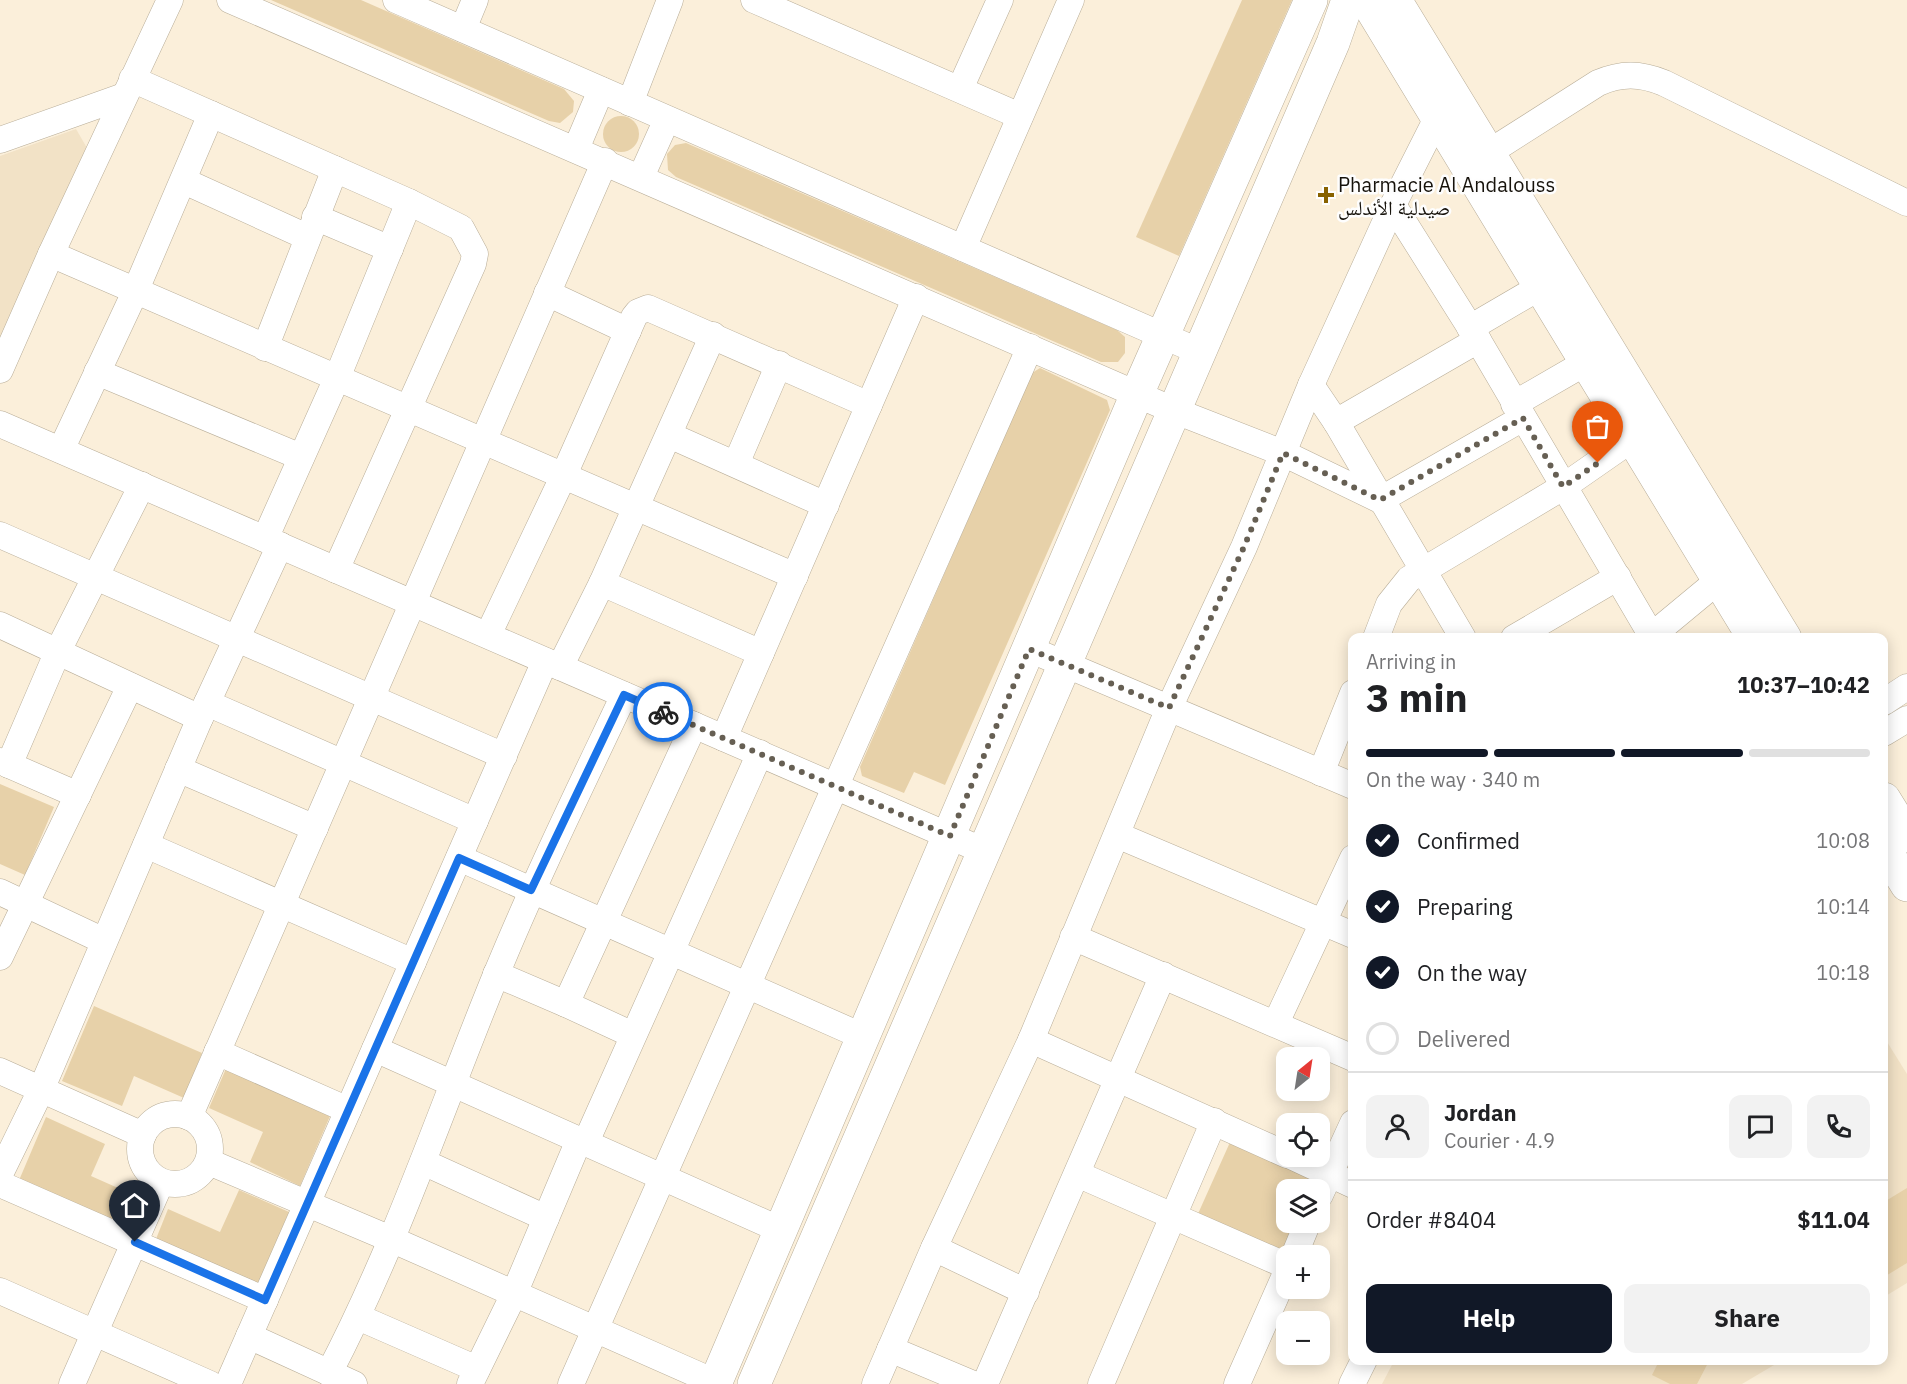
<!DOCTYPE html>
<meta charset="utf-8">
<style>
body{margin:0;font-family:"IBM Plex Sans","Noto Naskh Arabic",sans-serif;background:#f2f2f2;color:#202124;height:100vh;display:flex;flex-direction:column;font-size:22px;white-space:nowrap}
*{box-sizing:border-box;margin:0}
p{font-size:20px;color:#757577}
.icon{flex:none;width:33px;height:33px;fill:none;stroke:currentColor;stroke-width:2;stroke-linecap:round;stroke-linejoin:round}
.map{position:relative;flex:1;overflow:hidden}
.drawer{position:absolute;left:1348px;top:633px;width:540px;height:732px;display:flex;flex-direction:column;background:#fff;border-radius:12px;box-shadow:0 3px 15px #0003}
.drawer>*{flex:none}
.needle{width:39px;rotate:30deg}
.tools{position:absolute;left:1276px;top:1047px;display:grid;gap:12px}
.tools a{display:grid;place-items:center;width:54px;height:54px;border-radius:12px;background:#fff;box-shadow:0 3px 15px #0003;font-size:30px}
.pin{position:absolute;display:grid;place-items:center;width:51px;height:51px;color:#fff;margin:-62px -26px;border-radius:50% 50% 50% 0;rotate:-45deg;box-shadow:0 0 6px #0007}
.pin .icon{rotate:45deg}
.courier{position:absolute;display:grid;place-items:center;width:60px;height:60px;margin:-30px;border:4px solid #1a73e8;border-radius:50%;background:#fff;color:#222;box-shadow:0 2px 8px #0007}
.head em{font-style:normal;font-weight:800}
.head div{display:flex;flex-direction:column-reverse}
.head{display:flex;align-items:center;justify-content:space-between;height:102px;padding:0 18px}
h1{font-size:39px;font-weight:800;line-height:45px}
.bar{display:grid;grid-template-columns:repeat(4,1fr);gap:9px 6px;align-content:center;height:72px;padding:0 18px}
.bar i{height:8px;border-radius:4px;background:#e0e0e0}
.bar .selected{background:#111827}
.bar p{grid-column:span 4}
.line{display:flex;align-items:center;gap:15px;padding:0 18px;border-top:2px solid #e0e0e0}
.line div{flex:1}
.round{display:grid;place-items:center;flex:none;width:63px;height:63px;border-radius:12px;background:#f2f2f2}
ol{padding:0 18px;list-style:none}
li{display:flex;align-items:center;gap:18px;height:66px}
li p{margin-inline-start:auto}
li .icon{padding:6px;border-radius:50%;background:#111827;color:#fff;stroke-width:4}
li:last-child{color:#757577}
li i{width:33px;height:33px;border:3px solid #e0e0e0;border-radius:50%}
.cta{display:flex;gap:12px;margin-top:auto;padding:12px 18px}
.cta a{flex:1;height:69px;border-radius:12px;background:#111827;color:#fff;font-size:24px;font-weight:800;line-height:69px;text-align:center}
.cta a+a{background:#f2f2f2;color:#202124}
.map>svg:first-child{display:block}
.built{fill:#f2e2c6}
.green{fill:#e7d1a9}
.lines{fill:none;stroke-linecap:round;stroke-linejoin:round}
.minor-casing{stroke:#b8ad98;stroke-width:27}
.major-casing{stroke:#b8ad98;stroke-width:34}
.minor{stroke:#fff;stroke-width:26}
.major{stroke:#fff;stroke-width:33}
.done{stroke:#665f53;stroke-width:6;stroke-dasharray:0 10.8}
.route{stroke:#1a73e8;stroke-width:8}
.poi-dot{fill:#886200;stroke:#fefefe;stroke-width:2}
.labels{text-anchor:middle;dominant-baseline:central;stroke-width:5;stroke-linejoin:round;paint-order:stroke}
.poi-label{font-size:20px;fill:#16120b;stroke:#fefefe;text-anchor:start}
</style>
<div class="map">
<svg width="1907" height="1384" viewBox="0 0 1907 1384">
<rect width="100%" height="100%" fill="#fbefda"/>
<!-- built -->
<g class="built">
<polygon points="76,129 87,148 0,341 0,156"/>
<polygon points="1884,1037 1907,1074 1907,1283 1884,1297"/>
<polygon points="1394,1361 1781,1361 1742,1384 1382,1384"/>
</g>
<!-- green -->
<g class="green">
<polygon points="271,0 361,0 564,89 574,101 573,112 560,123 549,121"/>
<polygon points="1242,0 1292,0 1179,256 1136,237"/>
<circle cx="621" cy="134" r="18"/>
<polygon points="686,143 1117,330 1125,337 1125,353 1118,362 1101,362 676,177 668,170 667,154 675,145"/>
<polygon points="1040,368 1107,400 1110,410 945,785 914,772 904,793 862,776 860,767 1032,373"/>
<polygon points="0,784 54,807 25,875 0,864"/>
<polygon points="94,1006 202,1053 184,1098 134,1076 122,1106 62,1081"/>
<polygon points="228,1064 333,1109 300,1186 250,1162 263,1132 209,1108"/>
<polygon points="46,1117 105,1144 91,1176 136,1196 122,1230 17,1185"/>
<polygon points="1231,1140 1316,1179 1312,1189 1287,1190 1287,1222 1297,1223 1282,1254 1197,1216"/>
<polygon points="1907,1188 1907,1263 1884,1277 1884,1202"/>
<polygon points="239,1190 289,1212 256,1288 154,1244 168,1209 220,1232"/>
<polygon points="1659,1361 1659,1360 1709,1361 1697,1384 1670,1384 1652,1375"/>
</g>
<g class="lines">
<defs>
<g id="minor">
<polyline points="230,0 1173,410 1283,453 1380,500 1523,418"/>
<polyline points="396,0 1198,351"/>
<polyline points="754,0 1020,116"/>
<polyline points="463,29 475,0"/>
<polyline points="132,79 409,202 461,228 475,254 473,264 336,570"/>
<polyline points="960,89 1000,0"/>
<polyline points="630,103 670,0"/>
<polyline points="0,140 124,96"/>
<polyline points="576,149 601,90"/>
<path d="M1488,153l110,-70c23,-10 42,-10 66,0l243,120"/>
<polyline points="641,177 667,119"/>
<polyline points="184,181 307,237"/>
<polyline points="1393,205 1478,340 1653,638"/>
<polyline points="315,217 390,249"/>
<polyline points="963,248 1071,0"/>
<polyline points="51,254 795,576"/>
<polyline points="547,293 628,331"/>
<polyline points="1470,328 1540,287"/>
<polyline points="265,348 335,169"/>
<polyline points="0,370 51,254 170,0"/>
<polyline points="97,372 301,457"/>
<polyline points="1311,385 1336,422 1463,638"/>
<polyline points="1514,404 1585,363"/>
<polyline points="1336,422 1478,340"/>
<polyline points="0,424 984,851"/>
<polyline points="669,435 826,505"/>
<polyline points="61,450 135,292 211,114"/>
<polyline points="736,464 779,364"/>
<polyline points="0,535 504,756"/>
<polyline points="265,539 337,378 409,202"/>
<polyline points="602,583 761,653"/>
<polyline points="0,625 200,718"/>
<polyline points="488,635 563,477 634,317 638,312 648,308 869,405"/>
<polyline points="1376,638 1389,604 1409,579 1563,487 1632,439"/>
<polyline points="1514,638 1618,577"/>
<polyline points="1649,638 1719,580"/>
<polyline points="1029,649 1353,786"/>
<polyline points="560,667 602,583 713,335"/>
<polyline points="1884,702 1907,687"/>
<polyline points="207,703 475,821"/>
<polyline points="1884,733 1907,719"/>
<polyline points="724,738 916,297"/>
<polyline points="0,761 78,795"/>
<polyline points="9,765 58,651 142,485"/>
<polyline points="178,769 315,828"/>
<polyline points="1321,773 1353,693"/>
<polyline points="1117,835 1353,935"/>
<polyline points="146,845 413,962"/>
<polyline points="459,858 864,1037"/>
<polyline points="0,892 104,941"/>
<polyline points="1073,937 1353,1058"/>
<polyline points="0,957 130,686"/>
<polyline points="496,974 566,1004 694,725"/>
<polyline points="566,1004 633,1035"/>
<polyline points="1276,1023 1353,858"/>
<polyline points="1031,1040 1287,1155"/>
<polyline points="375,1049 781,1230"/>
<polyline points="217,1052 348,1110"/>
<polyline points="0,1071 143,1135"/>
<circle cx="175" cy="1149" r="35"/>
<polyline points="189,1117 605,161"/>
<polyline points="586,1142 760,753"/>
<polyline points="1291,1156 1353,1185"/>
<polyline points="209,1162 393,1240 719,1384"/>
<polyline points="423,1162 546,1218"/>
<polyline points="0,1174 41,1090 200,718 280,545"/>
<polyline points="1077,1174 1287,1266"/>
<polyline points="0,1184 265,1300"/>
<polyline points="1320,1195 1353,1123"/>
<polyline points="934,1248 1026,1292"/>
<polyline points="1294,1256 1308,1222"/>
<polyline points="0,1291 210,1384"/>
<polyline points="358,1317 477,1369"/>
<polyline points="249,1336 354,1384"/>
<polyline points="890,1349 973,1384"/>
<path d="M329,1373c67,-128 112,-264 167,-398 39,-95 84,-187 128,-280"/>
<polyline points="72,1384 161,1182"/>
<polyline points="228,1384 545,661"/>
<polyline points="470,1384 514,1294 579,1140"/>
<polyline points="571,1384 1030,347"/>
<polyline points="875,1384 934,1248 1031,1040 1169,708 1244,547 1311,385 1393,205 1437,118"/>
<polyline points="985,1384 1163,975"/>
<polyline points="1101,1384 1214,1121"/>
<polyline points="1237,1384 1287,1271"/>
<polyline points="1352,1384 1364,1360"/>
</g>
<g id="major">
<polyline points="1366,0 1754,638"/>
<polyline points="1395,0 1785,638"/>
<polyline points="1884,799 1907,836"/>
<polyline points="1884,848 1907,885"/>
<polyline points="715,1384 1137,394 1311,0"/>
<polyline points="754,1384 1333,43 1348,0"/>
</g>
</defs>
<!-- minor casing -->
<use href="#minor" class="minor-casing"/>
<!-- major casing -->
<use href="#major" class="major-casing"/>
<!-- minor -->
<use href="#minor" class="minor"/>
<!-- major -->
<use href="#major" class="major"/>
</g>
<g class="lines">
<!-- done -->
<polyline class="done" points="663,712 950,836 1029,649 1169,708 1244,547 1283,453 1380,500 1523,418 1563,487 1598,463"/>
<!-- route -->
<polyline class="route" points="135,1242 265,1300 459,858 531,890 624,695 663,712"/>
</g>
<!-- markers -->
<path class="poi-dot" d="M1323 186h6v6h6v6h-6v6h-6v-6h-6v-6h6z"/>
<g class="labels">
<!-- poi labels -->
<g class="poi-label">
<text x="1338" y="184">Pharmacie Al Andalouss<tspan x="1338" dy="23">صيدلية الأندلس</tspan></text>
</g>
</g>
</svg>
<div class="tools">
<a><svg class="needle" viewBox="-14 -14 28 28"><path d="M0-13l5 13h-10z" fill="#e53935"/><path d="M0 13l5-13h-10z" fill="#757577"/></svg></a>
<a><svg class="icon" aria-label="locate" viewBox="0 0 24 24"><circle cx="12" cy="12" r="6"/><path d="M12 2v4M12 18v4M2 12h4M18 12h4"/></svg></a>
<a><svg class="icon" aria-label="layers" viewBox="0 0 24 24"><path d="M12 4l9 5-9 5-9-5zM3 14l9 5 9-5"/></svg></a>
<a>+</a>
<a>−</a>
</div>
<div class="pin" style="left:1598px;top:463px;background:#ea580c"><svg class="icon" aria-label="bag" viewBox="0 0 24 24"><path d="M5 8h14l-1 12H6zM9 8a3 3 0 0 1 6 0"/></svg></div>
<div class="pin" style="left:135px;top:1242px;background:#1f2937"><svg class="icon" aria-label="home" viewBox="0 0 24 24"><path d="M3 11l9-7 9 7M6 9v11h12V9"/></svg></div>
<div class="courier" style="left:663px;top:712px"><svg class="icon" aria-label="bike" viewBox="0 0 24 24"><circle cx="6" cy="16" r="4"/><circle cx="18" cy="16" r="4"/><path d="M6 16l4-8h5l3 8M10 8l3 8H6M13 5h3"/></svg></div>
<section class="drawer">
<div class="head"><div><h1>3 min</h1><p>Arriving in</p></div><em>10:37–10:42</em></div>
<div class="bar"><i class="selected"></i><i class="selected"></i><i class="selected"></i><i></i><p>On the way · 340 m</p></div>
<ol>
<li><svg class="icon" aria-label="check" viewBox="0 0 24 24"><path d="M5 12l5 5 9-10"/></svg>Confirmed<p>10:08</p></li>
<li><svg class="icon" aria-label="check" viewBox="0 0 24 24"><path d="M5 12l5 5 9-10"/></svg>Preparing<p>10:14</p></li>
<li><svg class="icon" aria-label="check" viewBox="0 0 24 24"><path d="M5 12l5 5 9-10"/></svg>On the way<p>10:18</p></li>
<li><i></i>Delivered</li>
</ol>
<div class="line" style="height:108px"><a class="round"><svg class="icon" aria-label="person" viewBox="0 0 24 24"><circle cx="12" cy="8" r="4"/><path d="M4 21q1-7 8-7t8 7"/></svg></a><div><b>Jordan</b><p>Courier · 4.9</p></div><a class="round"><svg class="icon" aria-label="chat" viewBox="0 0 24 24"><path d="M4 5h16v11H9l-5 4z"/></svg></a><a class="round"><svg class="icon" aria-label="phone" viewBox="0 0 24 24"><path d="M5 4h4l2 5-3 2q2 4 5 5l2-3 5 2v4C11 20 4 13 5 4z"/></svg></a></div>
<div class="line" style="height:78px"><div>Order #8404</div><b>$11.04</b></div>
<div class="cta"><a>Help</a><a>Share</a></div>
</section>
</div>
